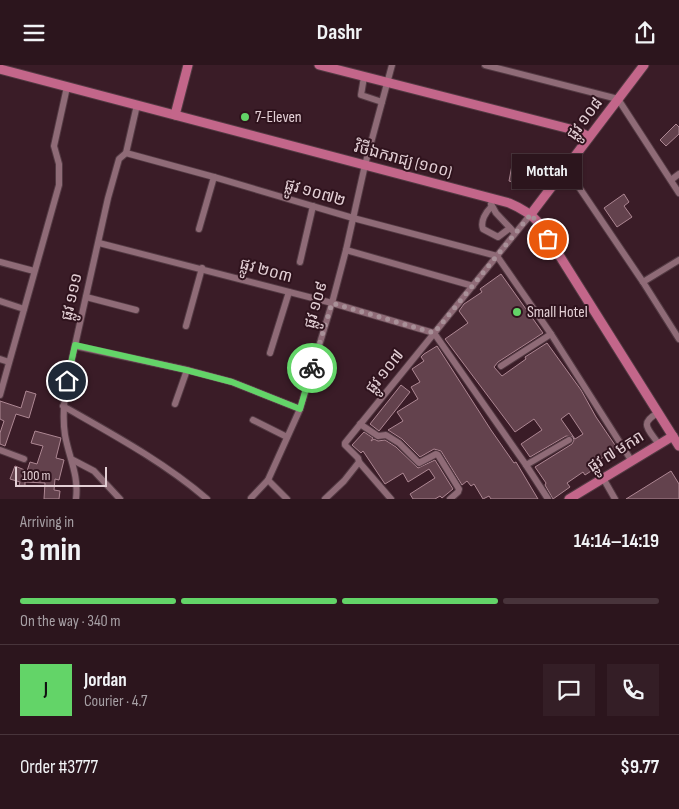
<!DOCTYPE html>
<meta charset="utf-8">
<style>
body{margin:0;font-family:"Sofia Sans Condensed","Noto Sans Khmer",sans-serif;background:#341e26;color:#f1f3f6;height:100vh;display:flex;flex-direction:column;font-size:19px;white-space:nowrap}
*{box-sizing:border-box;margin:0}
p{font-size:16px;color:#a69fa4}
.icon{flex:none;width:28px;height:28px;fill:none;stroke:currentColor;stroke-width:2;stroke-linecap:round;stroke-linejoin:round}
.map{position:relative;height:434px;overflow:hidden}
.panel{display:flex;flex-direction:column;background:#2c151d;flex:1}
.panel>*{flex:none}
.scale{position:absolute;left:15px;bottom:12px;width:92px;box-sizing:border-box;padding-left:5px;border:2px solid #e3cfd5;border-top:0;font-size:14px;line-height:18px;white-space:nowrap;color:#e3cfd5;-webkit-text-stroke:4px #2f131d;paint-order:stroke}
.pin{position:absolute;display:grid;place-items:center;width:42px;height:42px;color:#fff;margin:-21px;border:2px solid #fff;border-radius:50%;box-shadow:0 1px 5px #0007}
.courier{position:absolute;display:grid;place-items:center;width:50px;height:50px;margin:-25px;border:4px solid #63d468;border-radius:50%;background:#fff;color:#222;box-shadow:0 1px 6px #0007}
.bubble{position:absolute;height:35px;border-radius:0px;background:#2c151d;box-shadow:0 1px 4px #0004,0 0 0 1px #48343b;font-size:16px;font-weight:700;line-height:35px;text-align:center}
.headline em{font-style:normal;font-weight:700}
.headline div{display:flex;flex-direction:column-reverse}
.headline{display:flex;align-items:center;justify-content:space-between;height:85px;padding:0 20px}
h1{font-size:32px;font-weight:700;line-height:38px}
.bar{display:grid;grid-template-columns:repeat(4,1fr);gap:8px 5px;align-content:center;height:60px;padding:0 20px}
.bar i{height:6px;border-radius:4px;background:#48343b}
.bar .current{background:#63d468}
.bar p{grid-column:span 4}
.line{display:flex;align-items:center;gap:12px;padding:0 20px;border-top:1px solid #48343b}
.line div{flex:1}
.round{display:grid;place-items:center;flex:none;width:52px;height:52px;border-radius:0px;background:#341e26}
header{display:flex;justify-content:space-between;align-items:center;height:65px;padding:0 20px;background:#2c151d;font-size:22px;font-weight:700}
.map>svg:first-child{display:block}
.building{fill:#63424d;stroke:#ad8793;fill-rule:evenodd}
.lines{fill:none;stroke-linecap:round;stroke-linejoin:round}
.minor-casing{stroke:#533a43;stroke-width:8}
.major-casing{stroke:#533a43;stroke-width:11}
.minor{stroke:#8f6b77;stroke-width:6}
.major{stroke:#c3668a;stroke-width:9}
.done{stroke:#a89098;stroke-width:5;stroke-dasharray:0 9}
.route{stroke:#63d468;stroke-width:6}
.poi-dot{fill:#63d468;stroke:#2f131d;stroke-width:2}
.labels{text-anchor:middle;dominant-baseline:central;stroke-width:4;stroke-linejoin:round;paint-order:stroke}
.poi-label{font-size:16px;fill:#e3cfd5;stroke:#2f131d;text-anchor:start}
.street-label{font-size:16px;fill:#e3cfd5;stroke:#2f131d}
</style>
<header><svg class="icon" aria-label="menu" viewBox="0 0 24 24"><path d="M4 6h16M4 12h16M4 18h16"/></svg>Dashr<svg class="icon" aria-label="share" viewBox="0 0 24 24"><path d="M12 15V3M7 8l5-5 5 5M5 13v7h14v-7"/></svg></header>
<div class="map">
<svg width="679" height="434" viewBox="0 0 679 434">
<rect width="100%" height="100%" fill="#3a1c27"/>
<!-- building -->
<g class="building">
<polygon points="676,59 679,62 679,69 666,81 660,75"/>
<polygon points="513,95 549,104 536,123 509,116"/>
<polygon points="624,129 629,137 624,141 632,152 617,162 604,143"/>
<path d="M501,209l42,59 -45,29 -4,5 8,9 24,-17 -1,-2 22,-14 34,47 15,27 21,31 -18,12 3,4 -17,11 -2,-3 -16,11 3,4 -17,12 -8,-14 1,-2 -11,-16 37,-23 2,-4 -1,-3 -7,-1 -36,21 -9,-13 21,-14 -8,-11 -19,13 -70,-93 23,-16 -9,-12 5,-7 18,-12 -2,-3zM569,348l14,21 -8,5 -14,-20z"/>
<polygon points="437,281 491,365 514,398 516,397 538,434 491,434 489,431 483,434 474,419 471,421 467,416 462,420 441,386 434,384 420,392 402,374 388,365 403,356 397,347 418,334 411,322 420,317 412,304 424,296 421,292 424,289"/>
<polygon points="401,320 410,327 379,366 370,359"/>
<polygon points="26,326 36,329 29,353 16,349 5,381 0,379 0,368 4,356 0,354 0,336 21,343"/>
<polygon points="35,366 61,373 56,393 64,395 59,415 55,414 54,425 60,426 59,434 44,434 45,418 25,417 25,421 19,421 20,417 10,414 15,401 27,406 30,397 37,399 43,381 31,378"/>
<polygon points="364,367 373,373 371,376 374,374 378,376 385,375 396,382 418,403 435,395 453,424 442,433 440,431 435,434 413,434 410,429 435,413 429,404 408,417 403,408 385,419 363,386 361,388 352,380"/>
<polygon points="671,406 679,419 679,434 626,434"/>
</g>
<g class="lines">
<defs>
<g id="minor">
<polyline points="485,0 618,34 679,128"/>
<polyline points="364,12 361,30 382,37"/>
<polyline points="126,88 214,112 353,153 497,191 551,269 631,395"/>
<polyline points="566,103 643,217 679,274"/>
<polyline points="671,115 679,109"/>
<polyline points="491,139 496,148 513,166"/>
<path d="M491,142c-5,5 -11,14 -8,22l15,8 12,-9"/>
<polyline points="199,164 214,112"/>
<polyline points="99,178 332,238 434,268 526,400 548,434"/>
<polyline points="346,185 473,221"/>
<polyline points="0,197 34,206"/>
<polyline points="300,197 313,141"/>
<polyline points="643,217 679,195"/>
<polyline points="86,232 136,245"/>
<polyline points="0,236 24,244"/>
<polyline points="186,261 202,203"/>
<polyline points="75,281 187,305 232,317 300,344"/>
<polyline points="270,288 289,227"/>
<polyline points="0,294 9,297"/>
<polyline points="501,301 551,269"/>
<polyline points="0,330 59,120 59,99 54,81 67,22"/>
<polyline points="175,339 187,305"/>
<path d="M63,341c49,28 101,56 144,93"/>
<polyline points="253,355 287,372"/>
<polyline points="360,359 378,371 386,370 399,378 419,398 436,389 438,390 459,424 458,427 450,434"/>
<path d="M658,378c-10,-14 -19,-20 0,-30"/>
<polyline points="0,385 24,394"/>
<polyline points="73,395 94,406 120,434"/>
<polyline points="359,397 391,434"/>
<polyline points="526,400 569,375"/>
<polyline points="603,413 615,434"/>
<polyline points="268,415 287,434"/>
<polyline points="251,433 268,415 300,344 332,238 346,185 365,100 392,0"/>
<path d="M76,434c3,-24 -7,-41 -11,-64 -3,-19 -1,-36 2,-54l41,-183 11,-39 7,-6 11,-48"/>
<polyline points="325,434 344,416 359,397 358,393 345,380 345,378 531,149"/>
</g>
<g id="major">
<polyline points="319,0 578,66 589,72"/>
<path d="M0,4l509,134c12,5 21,10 30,20l140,223"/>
<polyline points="175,50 188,0"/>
<polyline points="531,149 644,0"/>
<polyline points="569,434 673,371"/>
</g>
</defs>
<!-- minor casing -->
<use href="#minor" class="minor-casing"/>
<!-- major casing -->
<use href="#major" class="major-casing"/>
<!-- minor -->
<use href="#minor" class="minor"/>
<!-- major -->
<use href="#major" class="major"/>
</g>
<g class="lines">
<!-- done -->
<polyline class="done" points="312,303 332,238 434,268 531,149 548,174"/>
<!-- route -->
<polyline class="route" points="67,316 75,280 186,305 232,317 300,344 312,303"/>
</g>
<!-- markers -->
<g class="poi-dot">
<circle cx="245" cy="52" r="5"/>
<circle cx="517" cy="247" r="5"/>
</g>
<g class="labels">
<!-- poi labels -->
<g class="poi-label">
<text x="255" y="52">7-Eleven</text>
<text x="527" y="247">Small Hotel</text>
</g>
<!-- street labels -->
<g class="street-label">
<text transform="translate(585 54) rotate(-53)">ផ្លូវ ១០៨</text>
<text transform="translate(403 95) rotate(15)">វិថីឯករាជ្យ (១០០)</text>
<text transform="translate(315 128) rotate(16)">ផ្លូវ ១០៧២</text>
<text transform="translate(266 206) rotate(15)">ផ្លូវ ២០៣</text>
<text transform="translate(72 232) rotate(-77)">ផ្លូវ ១១១</text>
<text transform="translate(316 240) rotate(-74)">ផ្លូវ ១០៩</text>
<text transform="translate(385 307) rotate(-51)">ផ្លូវ ១០៧</text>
<text transform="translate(616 387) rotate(-32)">ផ្លូវ ៧ មករា</text>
</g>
</g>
</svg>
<div class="scale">100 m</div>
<div class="pin" style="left:548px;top:174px;background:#ea580c"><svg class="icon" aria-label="bag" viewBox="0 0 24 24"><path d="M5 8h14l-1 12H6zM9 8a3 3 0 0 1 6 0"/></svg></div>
<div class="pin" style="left:67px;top:316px;background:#1f2937"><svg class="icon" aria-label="home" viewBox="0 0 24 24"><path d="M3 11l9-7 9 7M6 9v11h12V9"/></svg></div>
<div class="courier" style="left:312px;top:303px"><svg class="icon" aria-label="bike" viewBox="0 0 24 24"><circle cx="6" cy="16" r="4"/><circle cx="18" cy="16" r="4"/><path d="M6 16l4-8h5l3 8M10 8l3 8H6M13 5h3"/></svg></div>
<div class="bubble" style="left:512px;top:89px;width:70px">Mottah</div>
</div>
<section class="panel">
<div class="headline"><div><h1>3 min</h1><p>Arriving in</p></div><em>14:14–14:19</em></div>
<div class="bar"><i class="current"></i><i class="current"></i><i class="current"></i><i></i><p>On the way · 340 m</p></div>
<div class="line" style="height:90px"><b class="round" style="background:#63d468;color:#111">J</b><div><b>Jordan</b><p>Courier · 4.7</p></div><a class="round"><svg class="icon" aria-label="chat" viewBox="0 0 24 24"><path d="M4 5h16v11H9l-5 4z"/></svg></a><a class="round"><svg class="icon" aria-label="phone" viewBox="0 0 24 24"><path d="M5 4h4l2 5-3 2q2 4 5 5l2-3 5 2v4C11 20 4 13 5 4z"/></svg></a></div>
<div class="line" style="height:65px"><div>Order #3777</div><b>$9.77</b></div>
</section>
